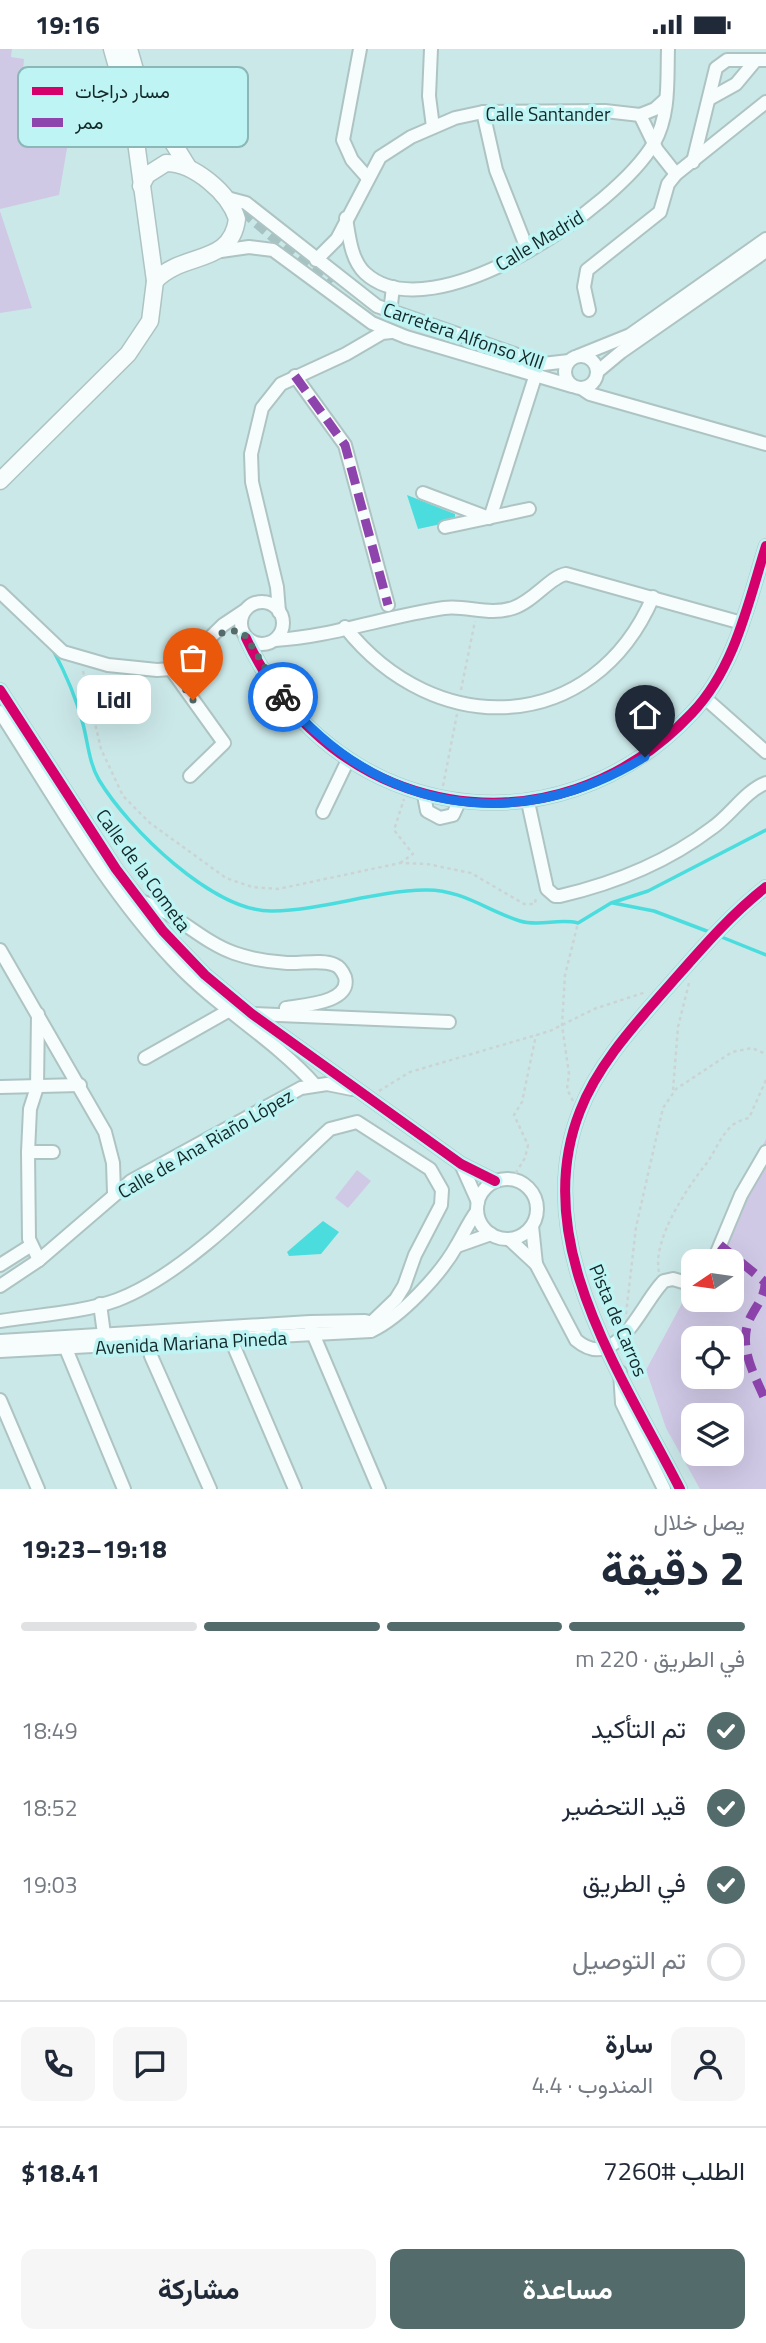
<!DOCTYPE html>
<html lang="ar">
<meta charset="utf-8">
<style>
body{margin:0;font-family:"Titillium Web",Vazirmatn,sans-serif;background:#f6f6f7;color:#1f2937;direction:rtl;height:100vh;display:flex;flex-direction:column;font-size:26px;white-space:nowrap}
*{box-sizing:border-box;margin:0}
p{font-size:23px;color:#747a83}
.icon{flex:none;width:38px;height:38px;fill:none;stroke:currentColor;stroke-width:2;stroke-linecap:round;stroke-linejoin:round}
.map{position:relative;height:1440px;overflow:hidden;direction:ltr}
.details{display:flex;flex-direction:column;background:#fff;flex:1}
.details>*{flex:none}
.needle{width:46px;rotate:257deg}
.fabs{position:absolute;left:681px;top:1200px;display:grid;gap:14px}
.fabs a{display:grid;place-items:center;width:63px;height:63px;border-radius:14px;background:#fff;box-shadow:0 7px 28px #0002;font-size:35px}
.pin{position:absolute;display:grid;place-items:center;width:60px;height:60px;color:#fff;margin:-72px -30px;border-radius:50% 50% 50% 0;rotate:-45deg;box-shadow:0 0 7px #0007}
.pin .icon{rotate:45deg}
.courier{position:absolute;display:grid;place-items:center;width:70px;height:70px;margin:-35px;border:5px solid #1a73e8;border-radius:50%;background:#fff;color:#222;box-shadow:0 2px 9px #0007}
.bubble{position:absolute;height:49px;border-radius:14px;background:#fff;box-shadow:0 7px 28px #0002;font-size:23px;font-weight:700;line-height:49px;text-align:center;direction:rtl}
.head em{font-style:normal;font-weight:700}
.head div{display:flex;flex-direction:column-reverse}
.head{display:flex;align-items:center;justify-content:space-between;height:119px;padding:0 21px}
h1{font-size:46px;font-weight:700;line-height:52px}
.bar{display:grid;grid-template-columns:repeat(4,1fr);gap:10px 7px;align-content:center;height:84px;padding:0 21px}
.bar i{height:9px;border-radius:5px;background:#e0e1e3}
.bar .selected{background:#536b6b}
.bar p{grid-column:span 4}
.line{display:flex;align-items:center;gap:18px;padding:0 21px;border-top:2px solid #e0e1e3}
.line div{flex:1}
.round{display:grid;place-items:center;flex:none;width:74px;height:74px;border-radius:14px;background:#f6f6f7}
ol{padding:0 21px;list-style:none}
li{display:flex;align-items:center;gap:21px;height:77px}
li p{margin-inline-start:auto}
li .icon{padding:7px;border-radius:50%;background:#536b6b;color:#fff;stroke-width:4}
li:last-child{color:#747a83}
li i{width:38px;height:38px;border:4px solid #e0e1e3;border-radius:50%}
.primary-button{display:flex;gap:14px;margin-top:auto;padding:14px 21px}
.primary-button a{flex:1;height:80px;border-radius:14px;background:#536b6b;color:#fff;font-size:28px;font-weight:700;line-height:80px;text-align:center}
.primary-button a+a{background:#f6f6f7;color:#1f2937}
.status{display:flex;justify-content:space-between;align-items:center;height:49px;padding:0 35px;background:#fff;direction:ltr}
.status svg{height:19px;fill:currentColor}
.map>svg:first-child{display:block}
.green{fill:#d0c9e6;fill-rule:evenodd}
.water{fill:#4bddde}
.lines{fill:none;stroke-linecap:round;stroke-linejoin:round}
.stream{stroke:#4bddde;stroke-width:3.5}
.minor-tunnel{stroke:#a6c2c2;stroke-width:12;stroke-dasharray:12 6;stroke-linecap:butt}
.minor-casing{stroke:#adc4c3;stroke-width:16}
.major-casing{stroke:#adc4c3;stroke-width:19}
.path{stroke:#cbd4d4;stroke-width:2.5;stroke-dasharray:3.5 3.5;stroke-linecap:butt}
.minor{stroke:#f7fcfc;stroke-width:12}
.major{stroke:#f7fcfc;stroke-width:16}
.quiet{stroke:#8e44ad;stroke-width:9;stroke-dasharray:18 9;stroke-linecap:butt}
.cycleway-casing{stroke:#bef5f4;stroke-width:15}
.cycleway{stroke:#d6006c;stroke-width:10}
.done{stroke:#536b6b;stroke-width:7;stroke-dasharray:0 12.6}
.route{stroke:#1a73e8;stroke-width:9}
.labels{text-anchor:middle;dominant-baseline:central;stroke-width:7;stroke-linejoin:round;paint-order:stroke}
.street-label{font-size:19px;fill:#132828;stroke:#bef5f4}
.key{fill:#bef5f4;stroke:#8bb8b7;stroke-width:2}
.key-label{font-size:19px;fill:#132828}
</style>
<div class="status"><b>19:16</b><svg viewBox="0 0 49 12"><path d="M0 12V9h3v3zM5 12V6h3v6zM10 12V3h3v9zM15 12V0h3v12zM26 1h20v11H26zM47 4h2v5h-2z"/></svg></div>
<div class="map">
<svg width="766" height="1440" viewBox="0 0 766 1440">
<rect width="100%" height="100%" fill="#cbe8e8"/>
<!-- green -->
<g class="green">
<polygon points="0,0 12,0 11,8 24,10 23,22 48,26 81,18 59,146 0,160"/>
<polygon points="0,162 32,259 0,264"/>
<path d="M766,1090v350h-66l-34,-61 -20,-58 47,-87v17h39v-38h-29zM693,1290h39v38h-39zM693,1367h39v38h-39z"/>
<polygon points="357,1121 371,1132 348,1159 335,1149"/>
</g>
<!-- water -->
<g class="water">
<polygon points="407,446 455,465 455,472 418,480"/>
<polygon points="323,1172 339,1183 321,1205 289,1207 287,1203"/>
</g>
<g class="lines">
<!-- stream -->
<g class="stream">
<path d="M53,601c13,24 23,47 30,74 5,19 6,39 16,56 29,48 114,132 173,131 52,-1 102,-20 153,-21 36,-1 63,21 95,31 19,6 39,-3 58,2l33,-20 37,-12 118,-61"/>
<polyline points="613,854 654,862 712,884"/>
<polyline points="719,887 766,906"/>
</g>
<!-- minor-tunnel -->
<polyline class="minor-tunnel" points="230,150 330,236"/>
<defs>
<g id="minor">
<polyline points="120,0 142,60 164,91"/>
<polyline points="360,0 343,91 352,111 367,128"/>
<polyline points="431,0 429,47 433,78"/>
<polyline points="709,50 736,35 756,11"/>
<polyline points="483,63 496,121 528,202"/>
<polyline points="640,66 657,101 676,125"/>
<polyline points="693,113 716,19 727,11 766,11"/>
<polyline points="227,149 246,154 377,257 543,315 569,312"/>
<path d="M346,169c3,18 5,42 19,55 67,62 253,-67 289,-130 16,-28 13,-63 14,-94"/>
<polyline points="221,202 249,198 273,201 372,274 406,288 572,337"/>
<polyline points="316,211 337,190 380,108 411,88 455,69 483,63 605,62 640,66 655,60 666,50"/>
<polyline points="589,261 584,238 587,221 660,163 668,135 676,125 766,53"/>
<polyline points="390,264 393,238"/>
<circle cx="581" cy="323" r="16"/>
<polyline points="578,307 630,286 766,190"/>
<polyline points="597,323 621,303 766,202"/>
<polyline points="295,327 345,396 388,556"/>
<polyline points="581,339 590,345 766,395"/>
<polyline points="423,444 489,469 491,466 535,328"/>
<polyline points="445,478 529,460"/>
<polyline points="0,543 63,603 108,616 157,621 171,620 185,613 223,576 244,562"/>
<circle cx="262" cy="574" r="21"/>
<polyline points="279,563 277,538 252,433 251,405 262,359 281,335 346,305 382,284 391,283"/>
<path d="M345,578c90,114 248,109 308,-30"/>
<path d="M246,589c84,182 308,222 446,75 43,-45 56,-110 74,-167"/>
<path d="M275,591c56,-3 112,-24 169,-32 23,-3 45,8 69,0 21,-7 37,-31 53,-34l176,49"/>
<polyline points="171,620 224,694 190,727"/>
<polyline points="0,641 116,820 163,882 205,926 252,965 461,1115 495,1132"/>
<polyline points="705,649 766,703"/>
<path d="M0,663c55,85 105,176 175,250 43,46 98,76 140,123"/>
<polyline points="424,746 427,762 440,769 453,766 459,753"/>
<path d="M528,753l19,87 8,7h5c56,-13 106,-33 152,-68 19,-13 33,-37 54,-45"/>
<polyline points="323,763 348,711"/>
<path d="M140,852c35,10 60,40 94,52 17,6 35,9 53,10 14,1 35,-4 48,2 5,2 8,7 10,12 7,26 -43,28 -59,31"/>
<polyline points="0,901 105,1083 113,1114 114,1144"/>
<polyline points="38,965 37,1038 30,1060 28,1103 29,1190 39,1211"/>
<polyline points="253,965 449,973"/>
<polyline points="145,1009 228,962"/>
<polyline points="0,1038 80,1036"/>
<polyline points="28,1103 53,1103"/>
<polyline points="461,1115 478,1153"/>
<circle cx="507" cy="1160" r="30"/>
<polyline points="532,1177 536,1215"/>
<path d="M509,1190l27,25 40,76c41,35 67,-40 88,-59l9,-2 20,6"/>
<polyline points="457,1197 491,1185"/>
<polyline points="713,1213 741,1146 766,1103"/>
<polyline points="0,1216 30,1197"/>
<polyline points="0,1237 39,1211 131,1132 301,1039 327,1035 352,1040"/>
<polyline points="100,1255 104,1285"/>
<path d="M0,1272c38,-6 81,-8 117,-21 74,-28 155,-118 213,-171l27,-7 73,47 12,21 -1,15 -26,50 -11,31 -8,13 -24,23"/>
<polyline points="311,1280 379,1440"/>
<polyline points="229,1286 295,1440"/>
<polyline points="147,1289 151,1307 210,1440"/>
<polyline points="0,1292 310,1273 365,1272 380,1276"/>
<polyline points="64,1295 124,1440"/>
<path d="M0,1302l371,-20c30,-14 70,-57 86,-86 7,-12 12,-23 20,-34"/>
<polyline points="620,1323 622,1354 664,1440"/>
<polyline points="0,1351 38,1440"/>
<path d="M680,1440c-57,-112 -152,-247 -100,-378 16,-42 49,-80 78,-113 34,-38 68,-80 108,-111"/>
</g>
<g id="major">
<polyline points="129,0 141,42 188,118"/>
<path d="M141,137l6,-11 19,-12c28,0 63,30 71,56 -6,47 -54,32 -82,62"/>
<polyline points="0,432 128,305 150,272 155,232 134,78 112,0"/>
</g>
</defs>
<!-- minor casing -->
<use href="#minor" class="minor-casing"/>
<!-- major casing -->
<use href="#major" class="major-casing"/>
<!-- path -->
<g class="path">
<polyline points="83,622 101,700 123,747 150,774 226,829 252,838 278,840 400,814 427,815 471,824 524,855 535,855 536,847"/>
<polyline points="461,641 475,572"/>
<polyline points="443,737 457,665"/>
<polyline points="400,814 413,805 394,781 404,750"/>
<polyline points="673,1041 678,978 689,934"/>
<polyline points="379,1042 410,1023 550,982 594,960 646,943"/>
<polyline points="573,1052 567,1040 569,1025 562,976 565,926 578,874"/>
<polyline points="512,1130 525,1109 528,1096 514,1066 522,1053 536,986"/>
<path d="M659,1223c-7,-32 28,-84 47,-108 10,-13 14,-29 28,-40 5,-3 10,-5 15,-6l17,-38"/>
<polyline points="626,1265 636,1178 663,1059 676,1040 732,1003 752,999 766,1005"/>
</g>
<!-- minor -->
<use href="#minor" class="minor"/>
<!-- major -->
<use href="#major" class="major"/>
<!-- quiet -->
<g class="quiet">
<polyline points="295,327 345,396 388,556"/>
<path d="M720,1196l45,37c1,15 -12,27 -17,41 -9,28 8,54 18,79"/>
</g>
<defs>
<g id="cycleway">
<path d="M246,589c84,182 308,222 446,75 43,-45 56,-110 74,-167"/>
<polyline points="0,641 116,820 163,882 205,926 252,965 461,1115 495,1132"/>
<path d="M680,1440c-57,-112 -152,-247 -100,-378 16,-42 49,-80 78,-113 34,-38 68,-80 108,-111"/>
</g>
</defs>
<!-- cycleway casing -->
<use href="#cycleway" class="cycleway-casing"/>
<!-- cycleway -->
<use href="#cycleway" class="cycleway"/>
</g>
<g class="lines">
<!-- done -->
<path class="done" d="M193,651l-22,-31c28,-11 38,-44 72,-37l40,65"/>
<!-- route -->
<path class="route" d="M283,648c95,116 234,139 362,60"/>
</g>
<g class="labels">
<!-- street labels -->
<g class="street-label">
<text x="548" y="64">Calle Santander</text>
<text transform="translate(539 191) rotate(-31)">Calle Madrid</text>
<text transform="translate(464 286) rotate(19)">Carretera Alfonso XIII</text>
<text transform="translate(144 821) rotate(54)">Calle de la Cometa</text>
<text transform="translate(205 1094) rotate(-30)">Calle de Ana Riaño López</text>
<text transform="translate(619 1271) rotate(67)">Pista de Carros</text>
<text transform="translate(191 1293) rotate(-3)">Avenida Mariana Pineda</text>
</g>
</g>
<!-- legend -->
<rect x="18" y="18" width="230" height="80" rx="10" class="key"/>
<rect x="32" y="38" width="31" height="8" fill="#d6006c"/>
<rect x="32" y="69" width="31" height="9" fill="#8e44ad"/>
<g class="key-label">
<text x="75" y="49">مسار دراجات</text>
<text x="75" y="80">ممر</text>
</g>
</svg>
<div class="fabs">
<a><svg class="needle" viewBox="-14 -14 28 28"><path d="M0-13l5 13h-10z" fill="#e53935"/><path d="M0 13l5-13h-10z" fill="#747a83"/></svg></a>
<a><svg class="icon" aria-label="locate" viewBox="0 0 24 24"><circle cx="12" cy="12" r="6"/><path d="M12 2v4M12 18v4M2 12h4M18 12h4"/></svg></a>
<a><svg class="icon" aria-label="layers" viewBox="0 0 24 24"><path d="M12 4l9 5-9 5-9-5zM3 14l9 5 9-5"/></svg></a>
</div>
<div class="pin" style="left:193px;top:651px;background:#ea580c"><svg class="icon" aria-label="bag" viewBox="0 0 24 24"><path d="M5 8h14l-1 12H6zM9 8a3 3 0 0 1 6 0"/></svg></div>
<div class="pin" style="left:645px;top:708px;background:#1f2937"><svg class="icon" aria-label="home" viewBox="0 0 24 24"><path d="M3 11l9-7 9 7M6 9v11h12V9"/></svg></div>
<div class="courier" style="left:283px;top:648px"><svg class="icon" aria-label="bike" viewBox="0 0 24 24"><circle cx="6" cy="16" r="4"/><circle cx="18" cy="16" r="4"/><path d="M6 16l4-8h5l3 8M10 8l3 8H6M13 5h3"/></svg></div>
<div class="bubble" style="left:77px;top:626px;width:74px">Lidl</div>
</div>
<section class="details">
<div class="head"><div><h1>2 دقيقة</h1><p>يصل خلال</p></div><em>19:18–19:23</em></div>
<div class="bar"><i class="selected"></i><i class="selected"></i><i class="selected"></i><i></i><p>في الطريق · 220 m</p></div>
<ol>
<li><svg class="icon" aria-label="check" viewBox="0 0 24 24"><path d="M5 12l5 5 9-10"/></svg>تم التأكيد<p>18:49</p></li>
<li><svg class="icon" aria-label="check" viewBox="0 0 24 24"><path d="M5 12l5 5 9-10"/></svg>قيد التحضير<p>18:52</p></li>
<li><svg class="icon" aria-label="check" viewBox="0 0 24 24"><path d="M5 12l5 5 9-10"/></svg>في الطريق<p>19:03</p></li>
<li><i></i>تم التوصيل</li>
</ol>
<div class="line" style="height:126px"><a class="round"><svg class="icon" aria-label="person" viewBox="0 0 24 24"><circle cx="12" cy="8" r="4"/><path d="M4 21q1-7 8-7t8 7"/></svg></a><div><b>سارة</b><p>المندوب · 4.4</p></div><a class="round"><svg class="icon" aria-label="chat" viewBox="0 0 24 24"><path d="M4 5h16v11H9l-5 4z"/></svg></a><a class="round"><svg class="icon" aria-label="phone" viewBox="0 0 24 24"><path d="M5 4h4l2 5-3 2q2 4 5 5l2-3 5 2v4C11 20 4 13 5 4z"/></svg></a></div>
<div class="line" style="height:91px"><div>الطلب #7260</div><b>$18.41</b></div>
<div class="primary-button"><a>مساعدة</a><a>مشاركة</a></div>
</section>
